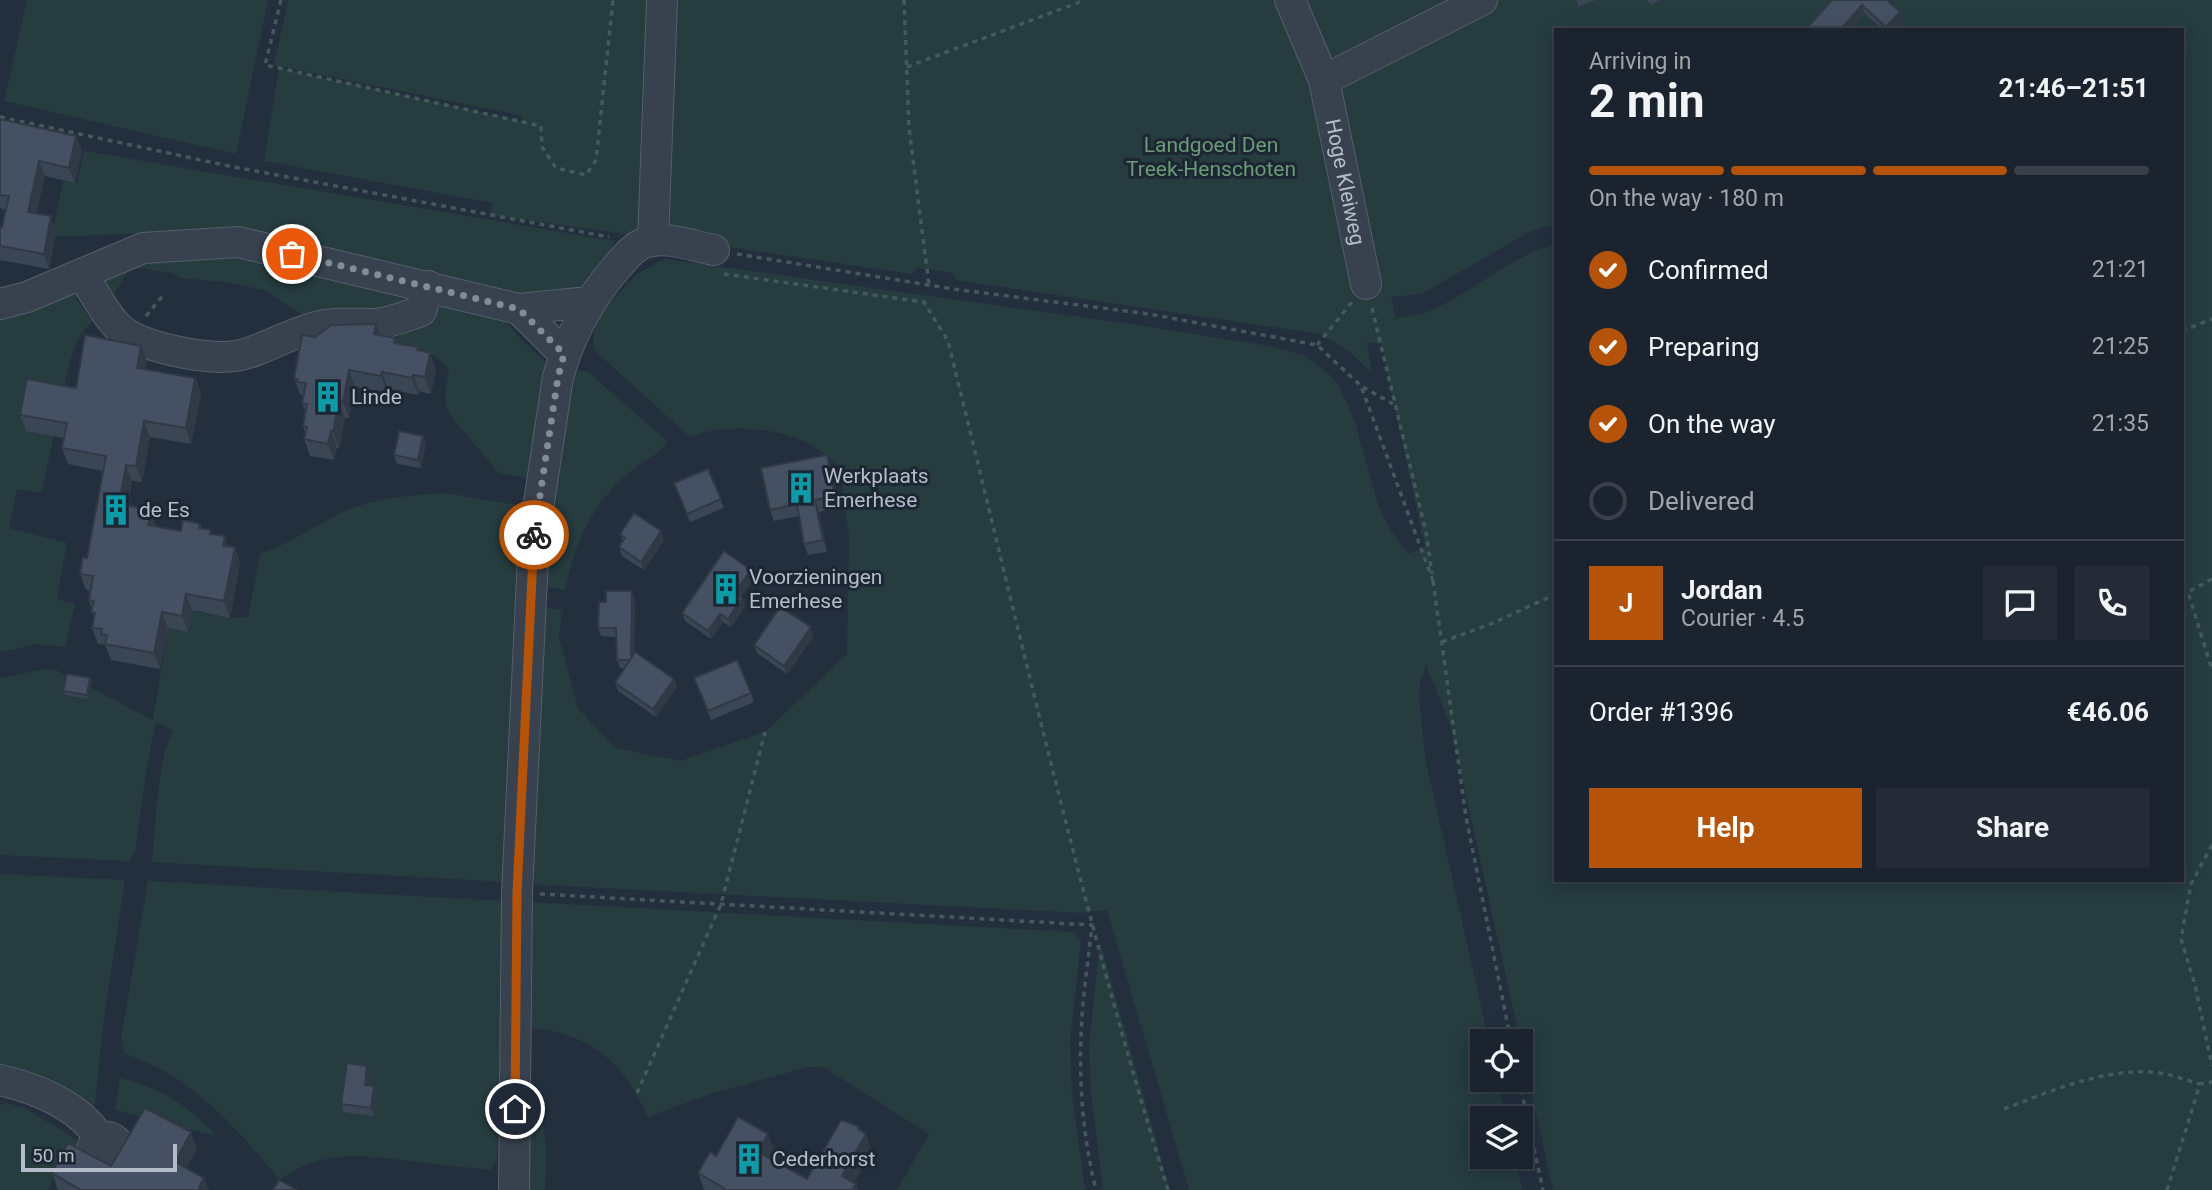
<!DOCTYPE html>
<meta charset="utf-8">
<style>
body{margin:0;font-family:Roboto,sans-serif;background:#242b36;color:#f1f3f6;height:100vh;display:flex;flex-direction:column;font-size:26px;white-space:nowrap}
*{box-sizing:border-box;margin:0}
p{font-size:23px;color:#a0a4aa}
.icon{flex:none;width:38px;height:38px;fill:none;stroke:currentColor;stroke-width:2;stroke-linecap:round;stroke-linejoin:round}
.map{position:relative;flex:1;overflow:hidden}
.side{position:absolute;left:1554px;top:28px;width:630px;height:854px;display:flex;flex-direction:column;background:#1b232e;border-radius:0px;box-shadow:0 4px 18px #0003,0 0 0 2px #39404a}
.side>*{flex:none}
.fabs{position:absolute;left:1470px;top:1029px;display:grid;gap:14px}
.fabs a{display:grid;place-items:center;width:63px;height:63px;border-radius:0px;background:#1b232e;box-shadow:0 4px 18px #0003,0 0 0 2px #39404a;font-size:35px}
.scale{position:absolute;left:21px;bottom:18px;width:156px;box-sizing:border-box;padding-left:7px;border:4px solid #b4bcc9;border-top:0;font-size:19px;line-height:24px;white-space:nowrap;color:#b4bcc9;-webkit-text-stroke:5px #1d2633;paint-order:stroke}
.pin{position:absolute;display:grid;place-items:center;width:60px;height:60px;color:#fff;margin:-30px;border:4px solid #fff;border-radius:50%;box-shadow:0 2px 7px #0007}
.courier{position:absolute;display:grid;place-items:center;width:70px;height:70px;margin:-35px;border:5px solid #b45309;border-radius:50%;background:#fff;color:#222;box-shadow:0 2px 9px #0007}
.summary em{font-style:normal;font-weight:700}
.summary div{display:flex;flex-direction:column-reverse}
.summary{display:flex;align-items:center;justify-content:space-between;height:119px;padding:0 35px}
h1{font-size:46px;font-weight:700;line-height:52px}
.bar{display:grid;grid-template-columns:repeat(4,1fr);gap:10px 7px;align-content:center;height:84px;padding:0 35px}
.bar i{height:9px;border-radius:5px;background:#39404a}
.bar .selected{background:#b45309}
.bar p{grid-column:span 4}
.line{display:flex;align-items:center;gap:18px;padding:0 35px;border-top:2px solid #39404a}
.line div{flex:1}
.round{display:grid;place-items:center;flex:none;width:74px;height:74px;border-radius:0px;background:#242b36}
ol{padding:0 35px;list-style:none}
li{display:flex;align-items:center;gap:21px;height:77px}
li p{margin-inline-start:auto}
li .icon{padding:7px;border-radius:50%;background:#b45309;color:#fff;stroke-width:4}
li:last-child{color:#a0a4aa}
li i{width:38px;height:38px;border:4px solid #39404a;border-radius:50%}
.button{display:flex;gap:14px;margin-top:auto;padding:14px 35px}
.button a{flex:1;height:80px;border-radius:0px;background:#b45309;color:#fff;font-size:28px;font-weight:700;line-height:80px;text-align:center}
.button a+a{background:#242b36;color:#f1f3f6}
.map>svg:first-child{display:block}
.green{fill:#263c3f;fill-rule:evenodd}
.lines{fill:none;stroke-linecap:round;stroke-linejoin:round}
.minor-casing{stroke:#565f6c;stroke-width:32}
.path{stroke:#44595c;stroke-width:3.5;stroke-dasharray:5 5;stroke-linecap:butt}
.minor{stroke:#38414e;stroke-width:30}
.wall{fill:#3b4654}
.shaded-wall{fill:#303945}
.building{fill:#455162;stroke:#303945;stroke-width:2}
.done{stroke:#828b98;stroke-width:7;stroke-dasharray:0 12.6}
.route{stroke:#b45309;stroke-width:9}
.labels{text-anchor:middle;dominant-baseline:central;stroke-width:6;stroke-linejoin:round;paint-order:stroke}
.park-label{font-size:21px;fill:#6b9a76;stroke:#1d2633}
.street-label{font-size:21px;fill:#b4bcc9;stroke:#1d2633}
.poi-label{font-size:21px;fill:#b4bcc9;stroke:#1d2633;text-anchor:start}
</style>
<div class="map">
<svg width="2212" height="1190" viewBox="0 0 2212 1190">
<rect width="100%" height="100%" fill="#242f3e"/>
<!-- green -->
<g class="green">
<polygon points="27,0 268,0 236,154 4,101"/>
<polygon points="288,0 649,0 641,223 636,233 626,234 490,215 493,203 264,161 279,68 520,121 523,116 274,65"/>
<path d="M670,0h1542v1190h-659l-102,-463 -25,-62 -6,18 -1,18 7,61 63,279h-7v39h16l8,38h-24v39h33l7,33h-333l-82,-280 -25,3 -555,-29 13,-277 22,3 -3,28 19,70 37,40 65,13 85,-29 82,-78 2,-119 -10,-69c-10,-8 -20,-17 -31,-23 -31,-16 -86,-20 -118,-6l-97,-88 2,-29 10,-13 33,-34 27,-14 486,68 112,18 40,10 25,18 11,13 15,33 25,89 11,21 18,25 17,-7 -44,-203 -14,-1 5,30 -23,-22 -29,-17 -364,-54 -3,-7 -35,-5 -6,6 -239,-35 -9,-8 9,-130zM1556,30h626v850h-626v-636c-46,13 -81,46 -124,66 -11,5 -25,5 -36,9l-5,-22 31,-3 107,-62 27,-8z"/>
<polygon points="84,151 614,241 599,283 594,291 521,296 199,231 51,237 63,181 77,183"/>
<polygon points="219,255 266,260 421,294 392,310 306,317 264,290 225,282 180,278 173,273 131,267 110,301 92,259"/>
<polygon points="78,292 76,299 92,321 79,337 69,364 61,400 26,430 54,436 41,493 17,489 9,528 67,543 57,599 75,604 65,647 37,644 0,652 0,310"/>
<path d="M462,305l40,12 18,21 29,27 -21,113 -29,-5 -50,-59c-6,-14 -4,-26 0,-41 -10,-24 -34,-23 -58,-30l12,-12 37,-24z"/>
<path d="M580,370l9,3 78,68c-6,14 -25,20 -37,31 -39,33 -55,69 -65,118l-23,-4 28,-215z"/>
<path d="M445,493l79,13 -12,173 -6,203 -354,-20c4,-33 5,-106 21,-131l-17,-9 -9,43 -12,88 -6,8 -129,-6v-177l45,-9 11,1 97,50 14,-85 -14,-3 41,-33 4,13 32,6 18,-1 12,-63c30,-10 55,-29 83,-42 32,-14 68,-17 102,-19z"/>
<polygon points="0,874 125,880 104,1018 93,1120 0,1066"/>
<path d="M148,881l358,20 -9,258 -7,11c-27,-3 -54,-6 -81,-9 -47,-6 -88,-12 -129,19 -45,-53 -87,-104 -155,-126l-4,-15z"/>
<path d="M527,902l546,30 8,8 -11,103 2,51 13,96h-188l32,-56 -106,-67h-15l-98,27 -62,23c-26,-59 -62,-86 -126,-90z"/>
<polygon points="1100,941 1170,1190 1103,1190 1091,1093 1089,1044"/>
<path d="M120,1078c41,10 68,27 96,58l-101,-26z"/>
<polygon points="7,1103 25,1108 90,1148 73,1172 58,1167 48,1190 0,1190 0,1105"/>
<polygon points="521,1109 534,1115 543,1122 546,1150 545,1190 521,1190"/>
</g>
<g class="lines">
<defs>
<g id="minor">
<path id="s1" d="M1290,0l34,80 42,204"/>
<polyline points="1324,80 1482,0"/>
<polyline points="653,241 662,0"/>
<path d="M82,274c11,16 22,39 36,53 22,21 88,33 118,29 22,-3 54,-23 80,-29 19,-5 39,-3 59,-3 16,-1 31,-8 46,-13l7,-25"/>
<polyline points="0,304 27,297 143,248 238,242 519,309 589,302"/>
<polyline points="519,309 564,354"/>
<path d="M0,1080c36,8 80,26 100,59"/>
<circle cx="106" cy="1151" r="14"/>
<path d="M514,1190l3,-297 17,-358 24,-158c12,-42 30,-77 58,-109 8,-9 17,-21 28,-25 20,-8 49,3 70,7"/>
</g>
</defs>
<!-- minor casing -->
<use href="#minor" class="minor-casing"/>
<!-- path -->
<g class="path">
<polyline points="281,0 265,65 541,126 542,147 556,168 586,175 596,160 613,0"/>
<polyline points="904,0 909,128 929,285"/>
<polyline points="907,67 1085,0"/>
<polyline points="0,117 229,166 609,237"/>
<polyline points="737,254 953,289 1149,314 1317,345 1361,386 1433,581"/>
<path d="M724,274l200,28 24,39c70,284 134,570 220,849"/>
<polyline points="1372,308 1426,532 1432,574"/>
<polyline points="146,316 165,293"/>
<polyline points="2182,331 2212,319"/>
<polyline points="1317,345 1352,302"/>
<polyline points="1363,387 1393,404"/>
<polyline points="2212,579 2188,592 2212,670"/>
<polyline points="1433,581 1466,817 1511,1041"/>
<polyline points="1442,642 1493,623 1556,594"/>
<polyline points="2212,845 2191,884 2181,939 2195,985 2212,1066"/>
<path d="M540,894l552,31c-3,30 -8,61 -10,92 -4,58 0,117 14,173"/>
<polyline points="1519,1080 1543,1190"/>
<polyline points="637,1093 721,904 765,732"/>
<path d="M2004,1109c47,-18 97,-40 148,-37 16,1 33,8 48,12"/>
<polyline points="2167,1190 2200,1084 2212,1082"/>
</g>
<!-- minor -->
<use href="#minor" class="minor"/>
</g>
<!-- wall -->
<g class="wall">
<polygon points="1576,0 1596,0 1578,7"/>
<polygon points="1648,0 1661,0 1650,5"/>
<polygon points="1832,0 1887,0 1903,21 1895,30 1883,30 1865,14 1851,30 1805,30"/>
<polygon points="0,119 82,151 75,183 45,176 36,214 56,231 49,269 0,260 0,227 2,227 6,210 0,208"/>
<polygon points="380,335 397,343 418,347 419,351 436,369 431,394 419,391 418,395 388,389 387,393 355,387 349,418 345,418 339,448 337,448 334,460 310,456 304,439 305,433 303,426 306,413 302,403 303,398 302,395 300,394 294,378 315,337"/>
<polygon points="141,346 147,362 146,369 195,378 201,394 191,444 150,437 142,482 132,481 128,505 156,526 156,527 181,531 200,524 202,528 212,534 228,547 235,547 240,563 230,618 192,610 188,632 168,628 160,669 111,660 105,645 98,644 92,628 94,618 89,600 91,591 86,590 80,574 87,558 103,471 68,464 62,448 64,438 26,431 20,415 76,388"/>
<polygon points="426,444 421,468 397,464 394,455"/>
<polygon points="827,455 831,466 840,507 819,512 827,552 808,555 804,544 799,516 774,521 770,510"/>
<polygon points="708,469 724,508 690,522 677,492"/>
<polygon points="661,531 664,540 644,570 622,556 619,547 623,542 620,534"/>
<polygon points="751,570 754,578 741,596 745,606 731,627 723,622 711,639 685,621 682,613"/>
<polygon points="632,591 635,600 634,654 674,679 677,687 656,717 618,691 615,683 624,668 620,668 617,660 616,637 601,636 598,628 606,602"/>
<polygon points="814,636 787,674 757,653 754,645"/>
<polygon points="90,678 92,682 88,699 65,695 63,691"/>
<polygon points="694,678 751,693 754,702 711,720"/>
<polygon points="370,1074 369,1085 377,1095 374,1116 344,1112 341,1104"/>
<polygon points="859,1130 872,1151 854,1182 856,1184 858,1190 705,1190 704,1189 698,1173 716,1156 768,1134 774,1151 770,1158 807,1179"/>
<polygon points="197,1149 186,1168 209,1190 58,1190 52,1173 111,1166"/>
</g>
<!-- shaded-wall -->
<g class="shaded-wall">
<polygon points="1862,5 1865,14 1851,30 1840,30"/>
<polygon points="1900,12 1903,21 1895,30 1887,30 1886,27"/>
<polygon points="76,136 82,151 75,183 69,168"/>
<polygon points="39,161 45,176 33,227 28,212"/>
<polygon points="51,216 56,231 49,269 44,254"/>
<polygon points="376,324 382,341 374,334"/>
<polygon points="141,346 147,362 143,384 137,368"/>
<polygon points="430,353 436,369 431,394 425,377"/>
<polygon points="349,370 355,387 349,418 343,402"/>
<polygon points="382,372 388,389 387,393 381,376"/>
<polygon points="413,375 419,391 418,395 412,378"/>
<polygon points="195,378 201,394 191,444 186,428"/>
<polygon points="339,401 345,418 339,448 333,432"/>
<polygon points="144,421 150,437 142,482 136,466"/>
<polygon points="331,431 337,448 334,460 328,444"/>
<polygon points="423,436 426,444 421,468 418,460"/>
<polygon points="827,455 831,466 840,507 835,496"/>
<polygon points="126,465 132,481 125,520 119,504"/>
<polygon points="815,500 819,512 827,552 823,540"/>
<polygon points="151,510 156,526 154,541 148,525"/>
<polygon points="661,531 664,540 644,570 641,562"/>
<polygon points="225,536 230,552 223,546"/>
<polygon points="235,547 240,563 230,618 224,601"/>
<polygon points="751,570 754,578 738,601 735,592"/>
<polygon points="632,591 635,600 634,667 631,658"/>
<polygon points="186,594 192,610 188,632 182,616"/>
<polygon points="742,598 745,606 731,627 728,619"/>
<polygon points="162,612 168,628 160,669 154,653"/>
<polygon points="720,614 723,622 711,639 708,631"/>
<polygon points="811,627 814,636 787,674 784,666"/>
<polygon points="90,678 92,682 88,699 87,695"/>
<polygon points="674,679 677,687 656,717 653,709"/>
<polygon points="367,1066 370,1074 368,1093 365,1085"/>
<polygon points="374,1086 377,1095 374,1116 371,1108"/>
<polygon points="858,1126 863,1140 866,1134 872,1151 850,1190 842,1176 858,1129"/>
<polygon points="191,1132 197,1149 181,1178 175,1162"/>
<polygon points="768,1134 774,1151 764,1168 758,1152"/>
<polygon points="204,1178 209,1190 198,1190"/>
<polygon points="856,1184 858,1190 852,1190"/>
</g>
<!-- building -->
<g class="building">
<polygon points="1832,0 1887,0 1900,12 1886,27 1862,5 1840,30 1805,30"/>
<polygon points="0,119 76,136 69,168 39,161 28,212 51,216 44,254 0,246 0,227 2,227 9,196 0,195"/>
<polygon points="376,324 374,334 395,338 394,343 418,347 417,350 430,353 425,377 413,375 412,378 382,372 381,376 349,370 343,402 339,401 333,432 331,431 328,444 304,439 307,427 303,426 307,404 302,403 306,383 297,382 298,379 294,378 302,335 315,337 331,325"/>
<polygon points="85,335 141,346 137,368 195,378 186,428 144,421 136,466 126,465 119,504 151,510 148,525 181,531 183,520 200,524 199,528 211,530 210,534 225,536 223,546 235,547 224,601 186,594 182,616 162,612 154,653 105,644 107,635 101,634 102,629 92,628 95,613 91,612 94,601 89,600 93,576 80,574 83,557 87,558 106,456 62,448 67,423 20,415 27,379 76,388"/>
<polygon points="399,431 423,436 418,460 394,455"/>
<polygon points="827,455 835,496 815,500 823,540 804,544 797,504 770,510 761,468"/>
<polygon points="708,469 721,499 687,514 674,483"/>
<polygon points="634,513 661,531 641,562 619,547 625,538 620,534"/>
<polygon points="724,551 751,570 735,592 742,598 728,619 720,614 708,631 682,613"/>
<polygon points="606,591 632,591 631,658 635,652 674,679 653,709 615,683 630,660 617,660 616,628 598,628 599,602 606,602"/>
<polygon points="780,607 811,627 784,666 754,645"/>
<polygon points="737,660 751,693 708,711 694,678"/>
<polygon points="67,674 90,678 87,695 63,691"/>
<polygon points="347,1063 367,1066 365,1085 374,1086 371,1108 341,1104"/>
<polygon points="145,1108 191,1132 175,1162 204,1178 198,1190 81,1190 52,1173 68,1143 111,1166"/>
<polygon points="738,1117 768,1134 758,1152 807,1179 841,1120 858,1126 858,1129 866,1134 842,1176 856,1184 852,1190 724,1190 724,1188 698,1173 710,1152 716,1156"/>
<polygon points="279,1180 297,1190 273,1190"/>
</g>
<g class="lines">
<!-- done -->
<polyline class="done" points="292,254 519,309 564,354 558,377 534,535"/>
<!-- route -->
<polyline class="route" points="515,1109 517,893 534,535"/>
</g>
<!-- icons -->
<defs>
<symbol id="building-bare" viewBox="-9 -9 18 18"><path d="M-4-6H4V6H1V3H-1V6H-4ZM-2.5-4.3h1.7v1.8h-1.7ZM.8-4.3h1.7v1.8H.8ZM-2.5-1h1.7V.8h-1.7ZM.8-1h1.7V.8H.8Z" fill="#0f9aa8" stroke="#1d2633" stroke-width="2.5" paint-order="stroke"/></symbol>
</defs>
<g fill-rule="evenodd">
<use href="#building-bare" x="306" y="375" width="44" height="44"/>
<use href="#building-bare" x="779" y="466" width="44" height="44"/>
<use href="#building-bare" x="94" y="488" width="44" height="44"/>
<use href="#building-bare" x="704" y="567" width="44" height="44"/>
<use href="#building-bare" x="727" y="1137" width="44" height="44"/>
</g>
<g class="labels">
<!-- park labels -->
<g class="park-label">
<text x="1211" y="145">Landgoed Den<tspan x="1211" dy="24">Treek-Henschoten</tspan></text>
</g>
<!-- street labels -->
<g class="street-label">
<text stroke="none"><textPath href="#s1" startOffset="191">Hoge Kleiweg</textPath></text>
</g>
<!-- poi labels -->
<g class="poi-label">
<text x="351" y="397">Linde</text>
<text x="824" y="476">Werkplaats<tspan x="824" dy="24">Emerhese</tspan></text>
<text x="139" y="510">de Es</text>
<text x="749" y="577">Voorzieningen<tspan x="749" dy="24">Emerhese</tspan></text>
<text x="772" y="1159">Cederhorst</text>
</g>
</g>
</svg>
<div class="fabs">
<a><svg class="icon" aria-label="locate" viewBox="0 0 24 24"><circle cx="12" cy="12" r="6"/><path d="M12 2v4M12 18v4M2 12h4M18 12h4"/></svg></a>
<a><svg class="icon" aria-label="layers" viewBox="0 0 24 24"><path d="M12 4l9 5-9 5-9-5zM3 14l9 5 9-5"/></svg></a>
</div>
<div class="scale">50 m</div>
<div class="pin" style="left:292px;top:254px;background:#ea580c"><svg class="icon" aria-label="bag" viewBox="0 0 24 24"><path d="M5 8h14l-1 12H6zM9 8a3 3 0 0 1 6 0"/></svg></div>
<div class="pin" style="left:515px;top:1109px;background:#1f2937"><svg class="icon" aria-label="home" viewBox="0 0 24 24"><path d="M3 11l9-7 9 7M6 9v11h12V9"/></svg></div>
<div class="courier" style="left:534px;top:535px"><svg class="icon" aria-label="bike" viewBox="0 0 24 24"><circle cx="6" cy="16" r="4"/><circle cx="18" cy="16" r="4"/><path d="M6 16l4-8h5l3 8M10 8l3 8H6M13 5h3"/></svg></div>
<section class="side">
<div class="summary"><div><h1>2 min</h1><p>Arriving in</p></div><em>21:46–21:51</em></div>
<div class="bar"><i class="selected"></i><i class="selected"></i><i class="selected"></i><i></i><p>On the way · 180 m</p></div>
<ol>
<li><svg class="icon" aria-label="check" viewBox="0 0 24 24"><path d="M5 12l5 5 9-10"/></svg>Confirmed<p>21:21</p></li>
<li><svg class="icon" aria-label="check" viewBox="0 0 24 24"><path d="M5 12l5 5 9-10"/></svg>Preparing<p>21:25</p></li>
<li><svg class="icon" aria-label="check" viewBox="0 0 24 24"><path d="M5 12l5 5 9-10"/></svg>On the way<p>21:35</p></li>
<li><i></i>Delivered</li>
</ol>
<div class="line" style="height:126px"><b class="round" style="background:#b45309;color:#fff">J</b><div><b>Jordan</b><p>Courier · 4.5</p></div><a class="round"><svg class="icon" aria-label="chat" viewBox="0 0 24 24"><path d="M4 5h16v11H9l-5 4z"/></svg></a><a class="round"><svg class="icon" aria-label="phone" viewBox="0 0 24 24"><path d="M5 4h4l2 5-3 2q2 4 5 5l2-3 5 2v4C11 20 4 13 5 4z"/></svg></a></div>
<div class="line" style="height:91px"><div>Order #1396</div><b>€46.06</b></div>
<div class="button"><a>Help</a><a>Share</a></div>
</section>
</div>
